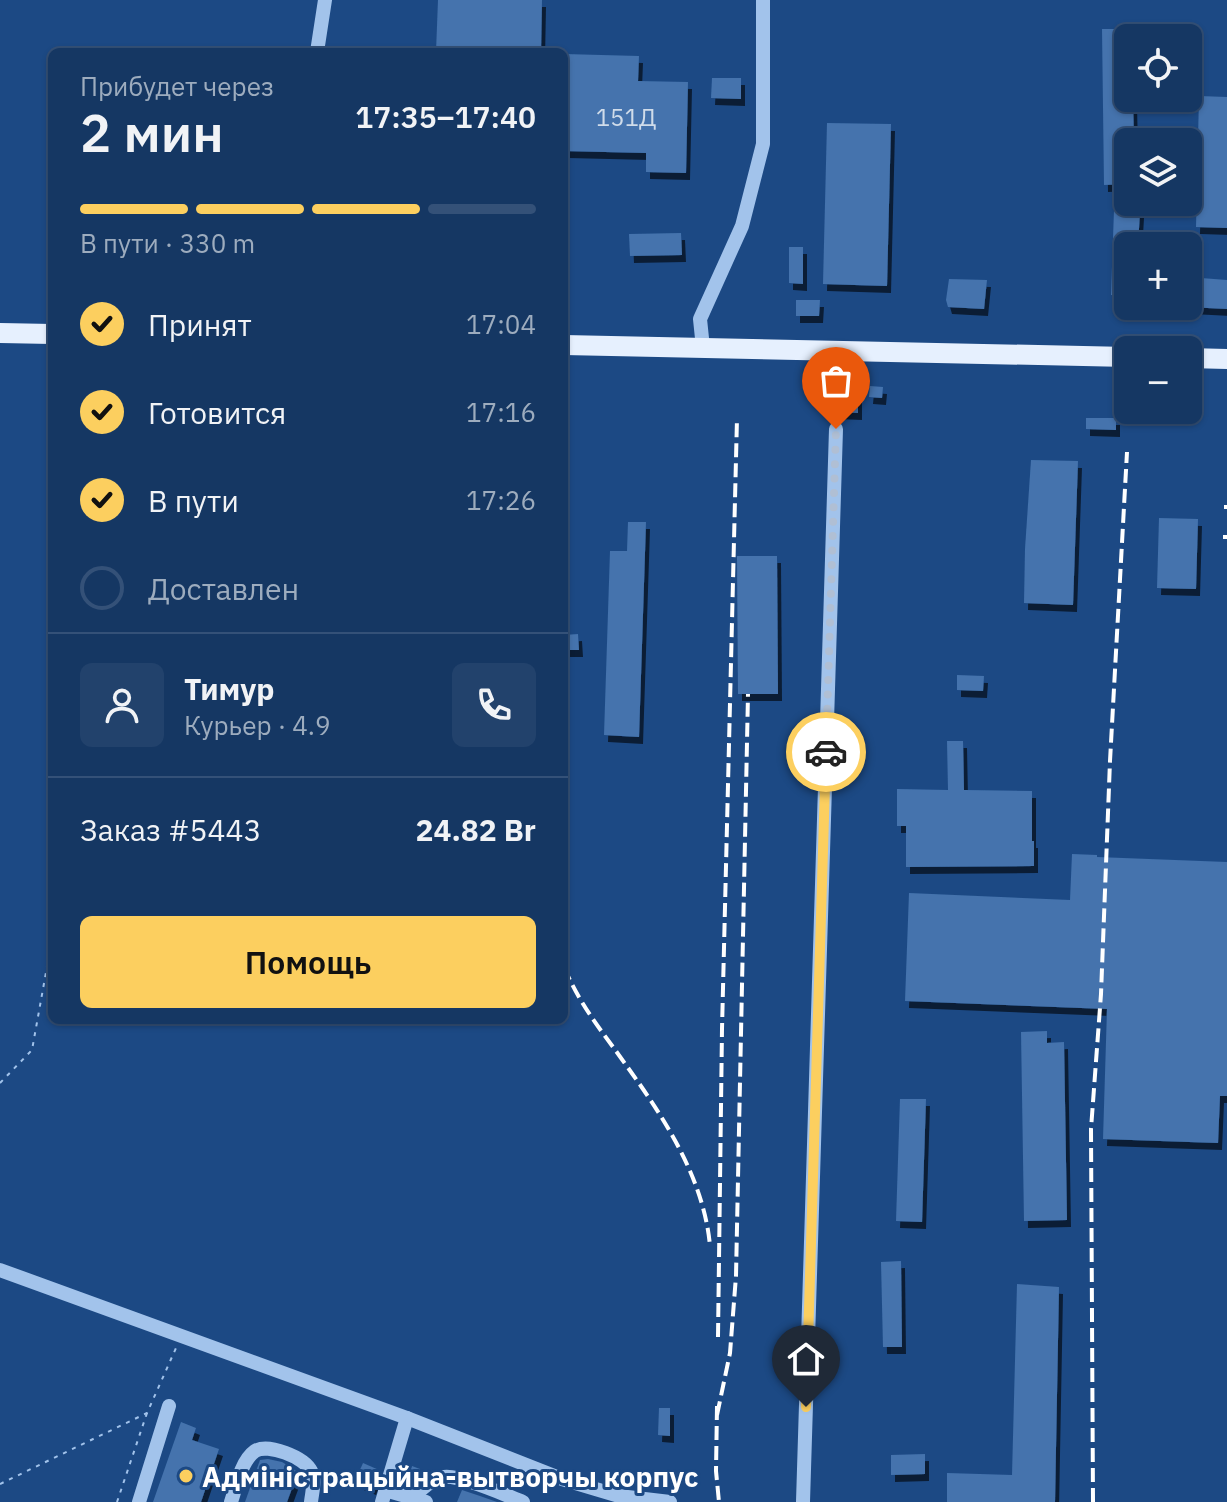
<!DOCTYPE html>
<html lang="ru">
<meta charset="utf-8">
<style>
body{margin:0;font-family:"IBM Plex Sans",sans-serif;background:#22426c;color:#f1f3f6;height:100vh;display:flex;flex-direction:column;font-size:30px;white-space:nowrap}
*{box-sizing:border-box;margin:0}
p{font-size:26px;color:#9dacbe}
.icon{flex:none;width:44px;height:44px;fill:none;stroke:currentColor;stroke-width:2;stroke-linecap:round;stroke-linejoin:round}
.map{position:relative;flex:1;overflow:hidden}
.drawer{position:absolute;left:48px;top:48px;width:520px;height:976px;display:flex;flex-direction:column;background:#153763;border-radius:12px;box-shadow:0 2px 6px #0004,0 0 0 2px #345178}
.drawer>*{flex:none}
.tools{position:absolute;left:1114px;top:24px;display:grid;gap:16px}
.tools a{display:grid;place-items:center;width:88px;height:88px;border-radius:12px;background:#153763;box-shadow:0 2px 6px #0004,0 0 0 2px #345178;font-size:40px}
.pin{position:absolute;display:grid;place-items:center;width:68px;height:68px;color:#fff;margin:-82px -34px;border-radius:50% 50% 50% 0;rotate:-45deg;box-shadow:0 0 8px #0007}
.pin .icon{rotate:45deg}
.courier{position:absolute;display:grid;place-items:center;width:80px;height:80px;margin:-40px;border:6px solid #fccf5f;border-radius:50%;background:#fff;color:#222;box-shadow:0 2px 10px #0007}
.head em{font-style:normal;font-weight:600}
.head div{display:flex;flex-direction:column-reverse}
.head{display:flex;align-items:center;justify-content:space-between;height:136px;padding:0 32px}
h1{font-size:52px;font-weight:600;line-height:60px}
.bar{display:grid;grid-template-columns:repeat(4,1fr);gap:12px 8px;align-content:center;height:96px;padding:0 32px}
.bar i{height:10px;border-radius:6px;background:#345178}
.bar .current{background:#fccf5f}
.bar p{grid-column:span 4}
.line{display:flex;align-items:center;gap:20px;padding:0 32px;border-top:2px solid #345178}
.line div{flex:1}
.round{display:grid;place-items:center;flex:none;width:84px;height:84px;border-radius:12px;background:#22426c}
ol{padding:0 32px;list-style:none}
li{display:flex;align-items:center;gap:24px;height:88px}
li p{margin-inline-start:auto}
li .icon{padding:8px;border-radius:50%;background:#fccf5f;color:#111;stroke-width:4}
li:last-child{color:#9dacbe}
li i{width:44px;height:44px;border:4px solid #345178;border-radius:50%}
.primary-button{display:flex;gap:16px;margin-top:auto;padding:16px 32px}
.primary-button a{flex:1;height:92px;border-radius:12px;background:#fccf5f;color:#111;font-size:32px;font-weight:600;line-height:92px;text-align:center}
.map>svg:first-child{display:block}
.building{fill:#4473ad;filter:url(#shadow)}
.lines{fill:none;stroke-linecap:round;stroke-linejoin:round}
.path{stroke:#a2c3eb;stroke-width:2;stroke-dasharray:4 6;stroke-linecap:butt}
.minor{stroke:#a2c3eb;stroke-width:14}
.major{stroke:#e6f0fe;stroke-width:20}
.rail{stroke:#fff;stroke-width:4;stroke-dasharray:14 6;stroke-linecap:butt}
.done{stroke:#b0bfd4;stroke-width:8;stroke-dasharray:0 14.4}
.route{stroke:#fccf5f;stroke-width:10}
.poi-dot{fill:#fccf5f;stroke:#1c4984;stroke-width:3}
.labels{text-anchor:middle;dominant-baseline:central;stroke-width:6;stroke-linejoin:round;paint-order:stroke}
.number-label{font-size:24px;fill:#d0dcea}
.poi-label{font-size:28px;font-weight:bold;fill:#fff;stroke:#1c4984;text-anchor:start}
</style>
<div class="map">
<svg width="1227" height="1502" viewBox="0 0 1227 1502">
<defs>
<filter id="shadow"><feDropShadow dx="4" dy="7" stdDeviation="0" flood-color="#0009"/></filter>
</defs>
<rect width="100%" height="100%" fill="#1c4984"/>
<!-- building -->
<g class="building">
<polygon points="438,0 542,0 541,52 436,52"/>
<polygon points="1102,29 1128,29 1128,98 1133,98 1134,142 1128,142 1128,184 1104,185"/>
<polygon points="564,54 639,56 638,81 688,82 686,173 646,172 646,153 564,151"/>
<polygon points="712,78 741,78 741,99 711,98"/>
<polygon points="1199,96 1227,97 1227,228 1196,227"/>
<polygon points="827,123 891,124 887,286 823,284"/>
<polygon points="1114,210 1140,211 1138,246 1128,246 1128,296 1111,295"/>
<polygon points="681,233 682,255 630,256 629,234"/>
<polygon points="789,247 803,247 803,284 789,283"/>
<polygon points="1188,277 1227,280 1227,309 1188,307"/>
<polygon points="949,279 987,280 984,309 948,307 946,300"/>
<polygon points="796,300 820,300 819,316 796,316"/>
<polygon points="870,386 883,387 882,398 869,397"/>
<polygon points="835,396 858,396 858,413 834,412"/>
<polygon points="1086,418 1116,418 1116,430 1086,429"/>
<polygon points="1031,460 1078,461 1073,605 1024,603 1025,549"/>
<polygon points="1159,518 1198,519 1196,589 1157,588"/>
<polygon points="628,522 646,522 639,737 604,735 610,551 627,551"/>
<polygon points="737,556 777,556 778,694 738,694"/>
<polygon points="578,634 579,650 564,650 564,635"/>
<polygon points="957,675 984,676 983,691 957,690"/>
<polygon points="947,741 963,741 964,790 1032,791 1032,841 1034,841 1034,866 906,867 906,826 897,826 897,789 948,790"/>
<polygon points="1072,854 1097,855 1097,857 1227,862 1227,1096 1220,1096 1218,1143 1103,1139 1107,1009 905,1001 909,893 1070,900"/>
<polygon points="1047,1031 1047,1043 1064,1042 1067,1220 1024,1221 1021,1032"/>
<polygon points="900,1099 926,1099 922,1222 896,1221"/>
<polygon points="901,1261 902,1347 883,1347 881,1262"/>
<polygon points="1017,1284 1059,1287 1055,1502 947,1502 947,1473 1012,1475"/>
<polygon points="659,1408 670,1408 670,1436 658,1435"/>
<polygon points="181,1422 196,1428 192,1440 219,1449 201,1502 153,1502"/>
<polygon points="925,1454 925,1474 891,1475 891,1455"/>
<polygon points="268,1459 282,1462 298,1472 287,1502 245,1502 260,1460"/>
<polygon points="363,1463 379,1470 372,1488 355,1481"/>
<polygon points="404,1463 420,1469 416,1480 413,1483 399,1478"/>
<polygon points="462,1490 480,1496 497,1502 457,1502"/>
</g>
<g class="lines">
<!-- path -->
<g class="path">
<polyline points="0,1083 32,1050 52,939"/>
<polyline points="0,1484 147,1413 176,1348"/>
<polyline points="117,1502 147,1413"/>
</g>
<!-- minor -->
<g class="minor">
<polyline points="317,52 325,0"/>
<polyline points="703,348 700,319 742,226 763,144 763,0"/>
<polyline points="0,1270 407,1418 562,1479 619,1496 670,1502"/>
<polyline points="385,1490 426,1502"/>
<path d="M413,1498c6,-8 21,-20 31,-21 18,-2 61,18 79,25"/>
<polyline points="139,1502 169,1406"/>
<path d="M231,1502c5,-15 10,-41 24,-51 13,-8 49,6 56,20 5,9 1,21 0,31"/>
<polyline points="382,1502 407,1418"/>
<polyline points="803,1502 836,429"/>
</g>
<!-- major -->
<g class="major">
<polyline points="0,333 52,334"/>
<polyline points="564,345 1128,357"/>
<polyline points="1188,358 1227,359"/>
</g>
<!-- rail -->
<g class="rail">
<polyline points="1224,507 1227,507"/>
<polyline points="1223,537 1227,537"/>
<path d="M564,967c17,40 38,64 62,98 39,54 78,114 84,181"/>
<polyline points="718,1337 722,1029 737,418"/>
<polyline points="717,1406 716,1471 719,1502"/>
<polyline points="717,1415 730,1353 736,1276 748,694"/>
<polyline points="1093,1502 1091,1129 1101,994 1110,761 1127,452"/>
</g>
</g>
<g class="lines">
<!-- done -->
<polyline class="done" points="826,752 836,429"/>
<!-- route -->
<polyline class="route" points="806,1407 826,752"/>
</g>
<!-- markers -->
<circle class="poi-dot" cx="186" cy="1476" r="8"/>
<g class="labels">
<!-- number labels -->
<g class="number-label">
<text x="626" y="117">151Д</text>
</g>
<!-- poi labels -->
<g class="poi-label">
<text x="202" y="1476">Адміністрацыйна-вытворчы корпус</text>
</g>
</g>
</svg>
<div class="tools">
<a><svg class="icon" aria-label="locate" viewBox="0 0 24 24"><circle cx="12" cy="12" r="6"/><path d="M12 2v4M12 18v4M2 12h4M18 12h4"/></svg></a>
<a><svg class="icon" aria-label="layers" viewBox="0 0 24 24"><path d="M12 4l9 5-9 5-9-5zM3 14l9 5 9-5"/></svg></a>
<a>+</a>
<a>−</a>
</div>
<div class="pin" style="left:836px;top:429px;background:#ea580c"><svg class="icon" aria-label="bag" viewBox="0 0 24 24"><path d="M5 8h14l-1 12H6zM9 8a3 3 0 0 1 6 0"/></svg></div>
<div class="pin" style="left:806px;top:1407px;background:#1f2937"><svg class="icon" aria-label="home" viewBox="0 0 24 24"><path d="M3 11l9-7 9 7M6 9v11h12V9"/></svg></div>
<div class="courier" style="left:826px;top:752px"><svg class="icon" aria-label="car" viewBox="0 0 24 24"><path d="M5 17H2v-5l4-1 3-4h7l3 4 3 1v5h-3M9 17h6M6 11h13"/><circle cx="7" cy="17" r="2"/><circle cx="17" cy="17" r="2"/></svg></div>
<section class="drawer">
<div class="head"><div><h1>2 мин</h1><p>Прибудет через</p></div><em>17:35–17:40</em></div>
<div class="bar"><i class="current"></i><i class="current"></i><i class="current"></i><i></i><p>В пути · 330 m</p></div>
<ol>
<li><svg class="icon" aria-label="check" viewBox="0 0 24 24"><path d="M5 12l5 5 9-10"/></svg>Принят<p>17:04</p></li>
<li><svg class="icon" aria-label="check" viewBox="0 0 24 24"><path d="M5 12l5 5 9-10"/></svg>Готовится<p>17:16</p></li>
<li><svg class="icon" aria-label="check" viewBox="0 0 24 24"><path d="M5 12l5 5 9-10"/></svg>В пути<p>17:26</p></li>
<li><i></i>Доставлен</li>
</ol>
<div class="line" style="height:144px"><a class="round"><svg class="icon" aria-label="person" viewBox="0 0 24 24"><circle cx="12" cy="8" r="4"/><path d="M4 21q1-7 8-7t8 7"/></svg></a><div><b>Тимур</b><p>Курьер · 4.9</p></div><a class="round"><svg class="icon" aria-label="phone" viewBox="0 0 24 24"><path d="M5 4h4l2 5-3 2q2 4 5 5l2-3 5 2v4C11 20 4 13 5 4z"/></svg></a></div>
<div class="line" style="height:104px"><div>Заказ #5443</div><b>24.82 Br</b></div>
<div class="primary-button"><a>Помощь</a></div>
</section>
</div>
